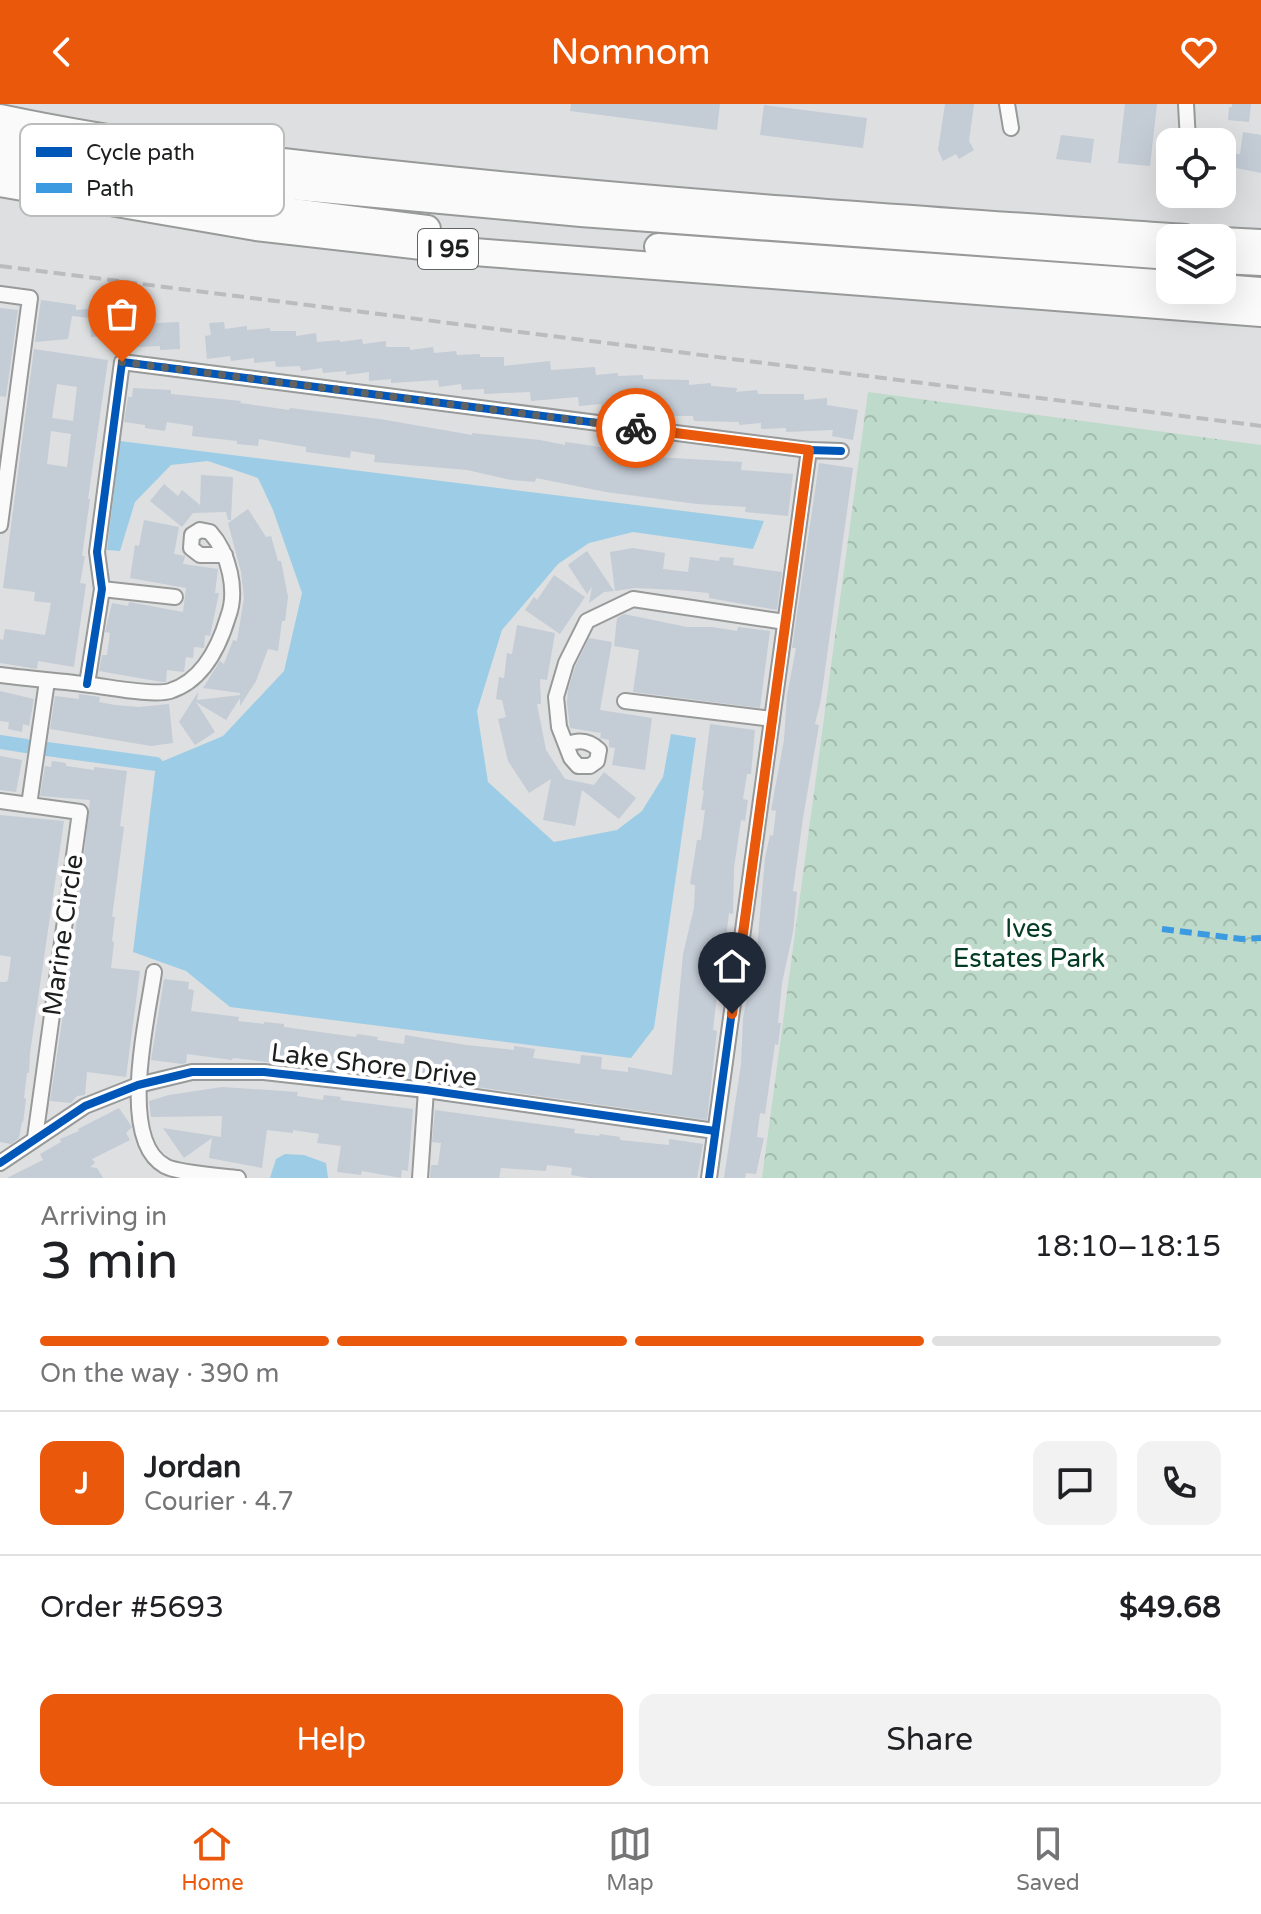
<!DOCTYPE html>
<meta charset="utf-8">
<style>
body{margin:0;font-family:"Varela Round",sans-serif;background:#f2f2f2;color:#202124;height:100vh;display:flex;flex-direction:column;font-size:30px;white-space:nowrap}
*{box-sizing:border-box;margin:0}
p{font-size:26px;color:#757577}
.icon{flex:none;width:44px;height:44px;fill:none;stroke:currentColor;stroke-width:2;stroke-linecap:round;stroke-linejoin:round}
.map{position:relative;height:1074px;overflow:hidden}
.sheet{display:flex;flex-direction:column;background:#fff;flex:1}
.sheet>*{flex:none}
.controls{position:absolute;left:1156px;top:24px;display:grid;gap:16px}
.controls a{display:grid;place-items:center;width:80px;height:80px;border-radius:16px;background:#fff;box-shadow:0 8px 32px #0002;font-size:40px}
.pin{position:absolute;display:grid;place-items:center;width:68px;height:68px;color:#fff;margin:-82px -34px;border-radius:50% 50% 50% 0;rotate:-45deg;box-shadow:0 0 8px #0007}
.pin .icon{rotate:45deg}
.courier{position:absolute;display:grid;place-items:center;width:80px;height:80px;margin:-40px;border:6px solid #ea580c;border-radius:50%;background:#fff;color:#222;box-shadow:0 2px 10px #0007}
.headline em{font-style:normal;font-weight:600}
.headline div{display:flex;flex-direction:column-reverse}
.headline{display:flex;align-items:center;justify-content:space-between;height:136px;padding:0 40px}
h1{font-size:52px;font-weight:600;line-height:60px}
.bar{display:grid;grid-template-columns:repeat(4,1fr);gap:12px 8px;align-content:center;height:96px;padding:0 40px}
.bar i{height:10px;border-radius:6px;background:#e0e0e0}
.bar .active{background:#ea580c}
.bar p{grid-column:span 4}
.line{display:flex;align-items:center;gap:20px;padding:0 40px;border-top:2px solid #e0e0e0}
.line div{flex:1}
.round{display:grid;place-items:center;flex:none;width:84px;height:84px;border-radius:16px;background:#f2f2f2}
.cta{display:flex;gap:16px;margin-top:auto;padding:16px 40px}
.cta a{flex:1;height:92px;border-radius:16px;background:#ea580c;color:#fff;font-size:32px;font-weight:600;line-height:92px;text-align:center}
.cta a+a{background:#f2f2f2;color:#202124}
header{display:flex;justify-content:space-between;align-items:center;height:104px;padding:0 40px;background:#ea580c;color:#fff;font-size:36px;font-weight:600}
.menu{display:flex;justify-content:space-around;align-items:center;height:112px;border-top:2px solid #e0e0e0;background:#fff;font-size:22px;color:#757577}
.menu a{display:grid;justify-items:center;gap:4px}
.menu .active{color:#ea580c}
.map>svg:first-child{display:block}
.park{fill:url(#park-crowns)}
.water{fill:#9dcde6}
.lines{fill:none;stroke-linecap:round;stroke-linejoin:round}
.canal{stroke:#9dcde6;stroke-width:14}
.building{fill:#c4ccd6;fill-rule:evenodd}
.street-casing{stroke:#989999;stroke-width:18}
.highway-casing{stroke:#989999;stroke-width:30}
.street{stroke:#fafafa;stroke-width:14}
.highway{stroke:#fafafa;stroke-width:26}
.rail{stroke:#bcbcbd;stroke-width:4;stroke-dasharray:12 6;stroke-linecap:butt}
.quiet{stroke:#3c9be0;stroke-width:6;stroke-dasharray:12 6;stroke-linecap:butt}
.cycleway-casing{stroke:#fff;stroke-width:13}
.cycleway{stroke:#0057b8;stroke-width:8}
.done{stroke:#616262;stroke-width:8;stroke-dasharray:0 14.4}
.route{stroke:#ea580c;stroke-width:10}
.labels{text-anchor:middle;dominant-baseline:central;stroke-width:8;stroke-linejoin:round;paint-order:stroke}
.shield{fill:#fff;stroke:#616262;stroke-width:2}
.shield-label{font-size:24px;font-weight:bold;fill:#1d1e1e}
.park-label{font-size:26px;fill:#033b24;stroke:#fff}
.street-label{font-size:26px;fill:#1d1e1e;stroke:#fff}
.key{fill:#fff;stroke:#bbbcbc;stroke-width:2}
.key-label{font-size:22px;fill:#1d1e1e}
</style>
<header><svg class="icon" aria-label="back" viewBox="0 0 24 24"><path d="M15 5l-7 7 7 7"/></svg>Nomnom<svg class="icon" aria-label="heart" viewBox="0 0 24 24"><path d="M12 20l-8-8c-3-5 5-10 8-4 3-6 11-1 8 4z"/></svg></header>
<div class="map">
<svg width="1261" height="1074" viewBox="0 0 1261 1074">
<defs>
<pattern id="park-crowns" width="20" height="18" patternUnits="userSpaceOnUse" patternTransform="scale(2)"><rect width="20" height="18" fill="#bedaca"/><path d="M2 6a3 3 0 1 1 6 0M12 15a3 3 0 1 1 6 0" fill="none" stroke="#a3bbad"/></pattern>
</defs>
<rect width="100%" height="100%" fill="#dedfe0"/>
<!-- park -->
<polygon class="park" points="868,288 1261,341 1261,1074 762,1074"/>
<!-- water -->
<g class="water">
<polygon points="120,337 764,417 753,445 633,428 589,439 558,460 502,526 477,607 488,678 554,738 617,726 642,707 663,673 671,630 696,634 654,924 631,954 230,903 186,867 133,848 156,660 223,632 284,567 302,489 273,406 258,374 208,357 171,361 135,398 120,447 107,446"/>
<polygon points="285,1050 304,1051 326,1059 328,1074 270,1074 276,1055"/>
</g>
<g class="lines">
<!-- canal -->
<g class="canal">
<polyline points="0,638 26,642"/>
<polyline points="47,645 156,660"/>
</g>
</g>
<!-- building -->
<g class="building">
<polygon points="571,0 720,0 717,26 570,7"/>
<polygon points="945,0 974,0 969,37 974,46 959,55 956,50 943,57 938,46"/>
<polygon points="1125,0 1157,0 1150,62 1118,59"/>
<polygon points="1232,0 1251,0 1249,18 1228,16 1229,3 1232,3"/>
<polygon points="764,1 867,14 863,44 760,31"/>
<polygon points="1243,28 1261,31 1261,69 1226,62 1227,50 1240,50"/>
<polygon points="1061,31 1094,35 1091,59 1056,55"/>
<polygon points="41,196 76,201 76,206 108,203 109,208 131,205 132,213 155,210 156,219 179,218 180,245 160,246 160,242 116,244 114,231 91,233 90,214 72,212 68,235 35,238"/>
<polygon points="0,204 18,206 6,293 0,292"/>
<polygon points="224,218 225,225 247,222 247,226 270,224 270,227 296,227 296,232 316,229 317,238 340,236 340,238 362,235 363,240 386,237 386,243 410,243 410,246 433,243 434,249 456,247 457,251 480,250 480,253 504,253 504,262 550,257 551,266 595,263 596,271 618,269 618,272 643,271 643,275 689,276 689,281 711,279 711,282 737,284 736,288 757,286 758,290 804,290 804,296 827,294 827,301 858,306 853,336 832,332 833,326 786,328 786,324 761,325 761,319 739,321 739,318 694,317 693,312 668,312 668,307 623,309 623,302 601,305 601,300 579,302 578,293 531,297 530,288 484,290 484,285 462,286 461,280 439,283 438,276 391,279 391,275 369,277 369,268 346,271 346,267 323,269 322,264 301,267 300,262 276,263 275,257 254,259 254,254 231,257 230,252 207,255 205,232 211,231 209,219"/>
<path d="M34,245l74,11 -20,139h2l-8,57h3l-5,27 6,1 -12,83 -36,-6 -1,8 -37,-6v-24l3,1 2,-11 40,6 6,-32 -17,-2 1,-9 -32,-4zM57,280l20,3 -4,34 -21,-3zM51,327l20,3 -4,33 -20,-3z"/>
<polygon points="133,284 171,286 171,290 241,297 240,299 289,306 290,304 380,315 472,331 472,329 540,336 565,341 565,338 587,341 656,353 742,358 741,366 793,370 788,412 745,408 746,403 697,400 606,388 536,374 535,378 511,376 467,366 374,358 375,351 351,347 350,354 306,348 306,343 259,335 258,342 237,340 237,337 192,332 193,322 167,318 165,327 145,324 145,321 124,318 128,293 132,293"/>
<polygon points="819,359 853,364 821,595 815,620 819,621 803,714 793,787 797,788 793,828 782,879 778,919 781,919 778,941 775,940 765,1010 760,1009 757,1033 764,1034 756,1070 746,1069 745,1074 724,1074 741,960 743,914 757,844 765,754 770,731 773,732 776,707 771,706 784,636 787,591 796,544 792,544"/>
<polygon points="201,371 233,373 231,416 228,416 226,408 193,409 182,423 150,397 164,380 178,392 182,386 200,401"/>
<polygon points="248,405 266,433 271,432 278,457 281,457 288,493 285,517 282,517 278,547 268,545 256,577 240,602 240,594 226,616 196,598 215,628 195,641 179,618 198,588 197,596 240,591 240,589 203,584 220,557 224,560 233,536 237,537 244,494 241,468 228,419"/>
<polygon points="144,416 179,423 174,450 185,452 183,460 218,465 215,489 219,489 210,532 205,531 204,544 194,543 193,554 186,553 184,568 167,566 166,578 162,578 99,567 102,551 107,551 110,529 105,528 112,499 128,502 129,498 183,508 186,484 130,474 135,441 139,442"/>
<polygon points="633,444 665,449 663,465 688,468 690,453 719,457 720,453 734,454 733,461 782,468 777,506 709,494 709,489 677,486 635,484 615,487 610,448"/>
<polygon points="587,447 614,487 604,488 589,499 592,483 587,490 568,461"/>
<polygon points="554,471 585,493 560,530 525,506 534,493 537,496"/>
<polygon points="624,510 687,523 712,523 737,527 738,523 770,527 760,604 633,588 639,546 614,542 617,514"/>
<polygon points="517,521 555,529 547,576 540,575 541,600 537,600 546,646 565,675 594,681 604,668 636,694 619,715 582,686 575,722 543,716 551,675 529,689 508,657 498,615 506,613 502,596 496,595 499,573 504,574 507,549 512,550"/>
<polygon points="589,534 612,538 600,606 652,614 645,666 612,661 615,644 609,643 609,636 600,634 601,629 570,624 567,599 568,586 575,563"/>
<polygon points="0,587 34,595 29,622 23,620 22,628 8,625 9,618 0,617"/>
<polygon points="79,590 100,593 99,598 115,601 139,603 169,600 173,639 151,642 50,625 55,592 79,595"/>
<polygon points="710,620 755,626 751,670 747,670 743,695 748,696 745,717 741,716 734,764 733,810 729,809 726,834 729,835 724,878 721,878 716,900 713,926 717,927 707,1016 427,976 233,954 232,956 187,950 186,959 182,960 151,956 164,875 189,878 188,885 194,886 191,907 239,913 238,917 264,920 264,918 284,920 284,923 356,933 357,930 378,933 377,936 404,940 405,931 466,941 514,946 514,942 535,945 533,954 580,960 581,951 602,953 601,965 628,968 628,963 672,971 683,850 694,804 695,781 690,780 697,736 701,736 705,706 701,706 704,687 702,686"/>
<polygon points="0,652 22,656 16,688 0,686"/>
<polygon points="52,657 66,659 66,662 94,666 94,663 127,667 120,722 124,723 112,813 115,813 112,837 114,838 111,864 140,867 126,973 87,968 85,991 77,992 71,999 50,997 75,831 90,696 40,692 45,662 51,663"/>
<polygon points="0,711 64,717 30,949 29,969 27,969 24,994 26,995 23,1019 22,1017 19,1034 11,1040 0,1038 0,878 6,878 8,876 11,853 0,851"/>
<polygon points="222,983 298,988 297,992 323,996 324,991 341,993 340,996 413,1005 408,1067 402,1066 401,1074 362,1067 361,1071 337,1068 341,1042 317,1039 319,1030 293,1026 293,1029 267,1026 262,1064 209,1054 212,1034 184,1054 163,1024 221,1033 222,1012 151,1013 149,997 169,991"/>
<polygon points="119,1004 132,1023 126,1029 130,1036 92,1055 95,1059 90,1063 97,1064 103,1074 7,1074 43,1056 40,1050 61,1038 60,1035 79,1027 78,1025"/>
<polygon points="435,1006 575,1025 574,1029 599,1032 600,1030 620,1033 620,1036 669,1041 669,1035 703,1040 697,1074 589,1074 571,1071 572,1064 547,1061 546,1067 501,1064 499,1074 430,1074 431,1061 438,1061 441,1039 432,1038"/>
</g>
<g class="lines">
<defs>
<g id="street">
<polyline points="1007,0 1011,24"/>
<polyline points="1186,0 1188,37"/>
<polyline points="0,190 30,194 0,421"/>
<polyline points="102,485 175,493"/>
<path d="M0,571c30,4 61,6 91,10 18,2 63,11 79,6 32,-10 49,-44 58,-74 10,-26 1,-64 -18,-85l-10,-2 -8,5 -1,13 9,7h25"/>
<polyline points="87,580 102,485 97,448 122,258 809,346"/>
<polyline points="625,597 772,615"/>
<path d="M566,641c13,-6 23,-5 33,5l-2,11 -7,5h-12l-7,-8 -12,-31 -3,-30 10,-34 21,-42 46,-22 152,23"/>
<polyline points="0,697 80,708 35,1034"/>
<polyline points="29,701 47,577"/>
<path d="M154,868c-6,44 -37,168 11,194 12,7 57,10 73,12"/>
<polyline points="0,1059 85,1002 138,981 192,968 264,968 426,986 715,1027"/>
<polyline points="420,1074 426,986"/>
<polyline points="709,1074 809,346 841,347"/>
</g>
<g id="highway">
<path d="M0,14c132,28 267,43 401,57 261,28 522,45 784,63"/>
<polyline points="0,38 246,78 581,109 1170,152"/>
<polyline points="0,59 214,98 427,125"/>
<polyline points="0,79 256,123 474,148 1261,209"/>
<polyline points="1222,137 1261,139"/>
<polyline points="658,143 1170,180"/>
<polyline points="1222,156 1261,158"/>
<polyline points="1222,184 1261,187"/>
</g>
</defs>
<!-- street casing -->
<use href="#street" class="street-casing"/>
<!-- highway casing -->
<use href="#highway" class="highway-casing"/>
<!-- street -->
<use href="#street" class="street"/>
<!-- highway -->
<use href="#highway" class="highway"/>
<!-- rail -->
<polyline class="rail" points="0,162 1261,322"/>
<!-- quiet -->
<polyline class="quiet" points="1162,825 1242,835 1261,834"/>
<defs>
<g id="cycleway">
<polyline points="87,580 102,485 97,448 122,258 809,346"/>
<polyline points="0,1059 85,1002 138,981 192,968 264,968 426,986 715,1027"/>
<polyline points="709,1074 809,346 841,347"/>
</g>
</defs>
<!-- cycleway casing -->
<use href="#cycleway" class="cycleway-casing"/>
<!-- cycleway -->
<use href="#cycleway" class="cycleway"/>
</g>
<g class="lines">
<!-- done -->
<polyline class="done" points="122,258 636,324"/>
<!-- route -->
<polyline class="route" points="636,324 809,346 732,910"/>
</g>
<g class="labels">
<!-- shield labels -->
<rect class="shield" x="418" y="125" width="60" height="40" rx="6"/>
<g class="shield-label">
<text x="448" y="145">I 95</text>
</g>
<!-- park labels -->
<g class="park-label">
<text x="1029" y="824">Ives<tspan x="1029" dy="30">Estates Park</tspan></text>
</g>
<!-- street labels -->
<g class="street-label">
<text transform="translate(63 831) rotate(-82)">Marine Circle</text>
<text transform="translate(374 961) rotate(7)">Lake Shore Drive</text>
</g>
</g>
<!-- legend -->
<rect x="20" y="20" width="264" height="92" rx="12" class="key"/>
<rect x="36" y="43" width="36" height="10" fill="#0057b8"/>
<rect x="36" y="79" width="36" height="10" fill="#3c9be0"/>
<g class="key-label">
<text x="86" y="56">Cycle path</text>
<text x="86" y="92">Path</text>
</g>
</svg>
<div class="controls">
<a><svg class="icon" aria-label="locate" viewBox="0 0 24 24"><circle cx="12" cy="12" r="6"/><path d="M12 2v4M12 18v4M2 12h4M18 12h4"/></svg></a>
<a><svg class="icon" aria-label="layers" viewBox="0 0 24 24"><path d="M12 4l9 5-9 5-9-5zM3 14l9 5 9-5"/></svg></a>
</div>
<div class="pin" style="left:122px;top:258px;background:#ea580c"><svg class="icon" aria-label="bag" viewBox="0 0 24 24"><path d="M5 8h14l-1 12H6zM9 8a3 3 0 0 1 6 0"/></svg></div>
<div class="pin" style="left:732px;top:910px;background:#1f2937"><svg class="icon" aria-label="home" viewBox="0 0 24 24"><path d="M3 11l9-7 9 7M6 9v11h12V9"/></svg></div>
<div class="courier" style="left:636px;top:324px"><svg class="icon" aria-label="bike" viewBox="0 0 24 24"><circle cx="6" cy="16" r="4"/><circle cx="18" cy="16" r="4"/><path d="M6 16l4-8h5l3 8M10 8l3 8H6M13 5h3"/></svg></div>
</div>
<section class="sheet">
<div class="headline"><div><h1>3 min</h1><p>Arriving in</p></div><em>18:10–18:15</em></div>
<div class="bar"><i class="active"></i><i class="active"></i><i class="active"></i><i></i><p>On the way · 390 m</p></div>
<div class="line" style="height:144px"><b class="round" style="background:#ea580c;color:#fff">J</b><div><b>Jordan</b><p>Courier · 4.7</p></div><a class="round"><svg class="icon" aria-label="chat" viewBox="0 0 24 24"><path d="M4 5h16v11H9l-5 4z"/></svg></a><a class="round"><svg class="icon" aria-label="phone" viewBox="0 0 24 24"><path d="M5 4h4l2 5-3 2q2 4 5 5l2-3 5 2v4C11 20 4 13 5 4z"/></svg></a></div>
<div class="line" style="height:104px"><div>Order #5693</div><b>$49.68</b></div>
<div class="cta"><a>Help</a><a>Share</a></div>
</section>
<nav class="menu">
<a class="active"><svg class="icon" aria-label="home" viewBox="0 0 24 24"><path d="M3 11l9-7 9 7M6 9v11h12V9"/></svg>Home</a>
<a><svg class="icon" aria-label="map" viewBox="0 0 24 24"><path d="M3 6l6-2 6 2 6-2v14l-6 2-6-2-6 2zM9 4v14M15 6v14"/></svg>Map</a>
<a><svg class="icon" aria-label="saved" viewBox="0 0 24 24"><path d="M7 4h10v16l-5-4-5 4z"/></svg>Saved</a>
</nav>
